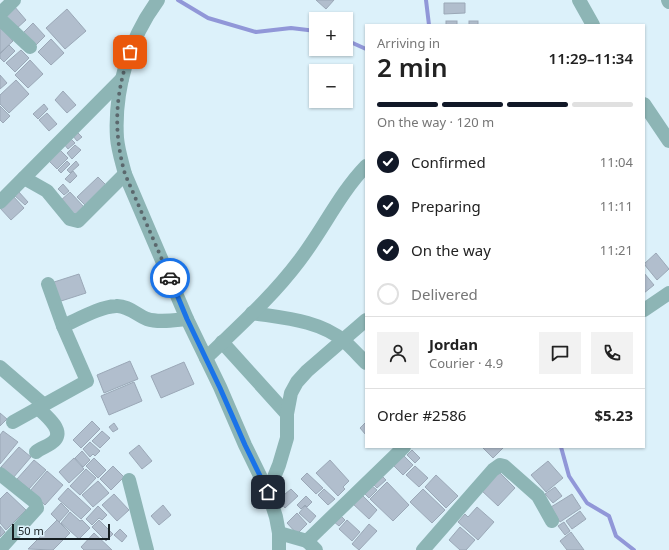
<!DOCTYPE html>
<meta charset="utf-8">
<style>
body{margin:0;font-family:"Noto Sans",sans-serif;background:#f2f2f2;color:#222;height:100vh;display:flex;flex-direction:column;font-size:15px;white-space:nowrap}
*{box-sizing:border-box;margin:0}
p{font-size:13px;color:#767676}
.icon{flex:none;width:22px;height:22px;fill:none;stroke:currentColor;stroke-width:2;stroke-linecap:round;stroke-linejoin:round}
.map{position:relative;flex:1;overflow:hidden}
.details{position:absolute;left:365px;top:24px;width:280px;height:424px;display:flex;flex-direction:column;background:#fff;border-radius:0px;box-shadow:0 1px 3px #0004}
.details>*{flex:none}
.controls{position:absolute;left:309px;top:12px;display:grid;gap:8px}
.controls a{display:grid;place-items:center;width:44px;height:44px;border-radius:0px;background:#fff;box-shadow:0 1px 3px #0004;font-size:20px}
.scale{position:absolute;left:12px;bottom:10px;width:98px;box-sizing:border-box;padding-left:4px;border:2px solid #161e21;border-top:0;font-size:11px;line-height:14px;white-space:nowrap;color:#161e21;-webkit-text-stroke:3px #dcf1fa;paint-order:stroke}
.pin{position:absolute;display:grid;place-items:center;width:34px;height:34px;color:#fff;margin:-17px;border-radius:8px;box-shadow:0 2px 6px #0006}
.courier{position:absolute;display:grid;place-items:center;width:40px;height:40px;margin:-20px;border:3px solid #1a73e8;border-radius:50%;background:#fff;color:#222;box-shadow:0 1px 5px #0007}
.summary em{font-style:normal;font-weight:600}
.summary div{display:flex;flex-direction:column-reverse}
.summary{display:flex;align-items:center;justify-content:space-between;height:68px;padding:0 12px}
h1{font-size:26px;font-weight:600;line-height:30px}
.bar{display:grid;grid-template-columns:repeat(4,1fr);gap:6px 4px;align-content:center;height:48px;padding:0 12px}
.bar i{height:5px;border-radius:3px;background:#e0e0e0}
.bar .active{background:#111827}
.bar p{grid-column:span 4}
.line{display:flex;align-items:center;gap:10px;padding:0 12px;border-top:1px solid #e0e0e0}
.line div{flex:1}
.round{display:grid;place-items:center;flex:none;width:42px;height:42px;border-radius:0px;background:#f2f2f2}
ol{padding:0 12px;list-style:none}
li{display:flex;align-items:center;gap:12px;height:44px}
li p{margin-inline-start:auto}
li .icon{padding:4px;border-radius:50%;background:#111827;color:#fff;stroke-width:4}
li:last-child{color:#767676}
li i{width:22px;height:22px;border:2px solid #e0e0e0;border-radius:50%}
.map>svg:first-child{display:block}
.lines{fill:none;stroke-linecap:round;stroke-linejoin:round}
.stream{stroke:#9197d8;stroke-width:4}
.building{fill:#b1becd;stroke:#9ba8b7}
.minor{stroke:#8db5b5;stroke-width:14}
.done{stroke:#5b686d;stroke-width:4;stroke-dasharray:0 7.2}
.route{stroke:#1a73e8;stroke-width:5}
</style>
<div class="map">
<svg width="669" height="550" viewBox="0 0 669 550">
<rect width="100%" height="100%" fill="#dcf1fa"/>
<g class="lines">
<!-- stream -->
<g class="stream">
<polyline points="178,0 208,18 256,32 291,28 316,31"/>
<polyline points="426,0 429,25"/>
<polyline points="346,40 366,49"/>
<polyline points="561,447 569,476 587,503 609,516 616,536 634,550"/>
</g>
</g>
<!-- building -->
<g class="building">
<polygon points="316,0 334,0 326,9"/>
<polygon points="444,3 465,3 465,13 444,14"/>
<polygon points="14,6 26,20 16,29 4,15"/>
<polygon points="67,9 86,31 65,49 46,28"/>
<rect x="446" y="21" width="11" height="4"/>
<rect x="469" y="21" width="9" height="4"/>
<polygon points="33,23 45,36 34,47 22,34"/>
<polygon points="0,27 13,41 0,53"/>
<polygon points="51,39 64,53 51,65 38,52"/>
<polygon points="9,45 15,51 4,62 0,58 0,54"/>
<polygon points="21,50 29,58 15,72 6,63"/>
<polygon points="30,60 43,74 28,88 15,75"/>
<polygon points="0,75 7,83 0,89"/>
<polygon points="16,80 29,94 9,113 0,104 0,95"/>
<polygon points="63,91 76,105 67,113 55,100"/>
<polygon points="44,104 48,109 38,119 33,114"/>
<polygon points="0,106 10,116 3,123 0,120"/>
<polygon points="47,113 57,124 49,131 39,120"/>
<polygon points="77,132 82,137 77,141 73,136"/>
<polygon points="70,138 75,143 68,149 64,144"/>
<polygon points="75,145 81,150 72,159 67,153"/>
<polygon points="60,150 68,158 57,169 49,161"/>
<polygon points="67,161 70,164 61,173 58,170"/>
<polygon points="76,161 79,165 70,173 67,170"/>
<polygon points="73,171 77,176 70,183 65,179"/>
<polygon points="98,177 106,185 85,205 77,197"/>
<polygon points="63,184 69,191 64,195 58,189"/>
<polygon points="18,191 28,202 25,205 14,195"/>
<polygon points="70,192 84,207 74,217 60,201"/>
<polygon points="13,196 24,208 11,220 0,208"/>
<polygon points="656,253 669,269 657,280 644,264"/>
<polygon points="644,273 654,285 644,293"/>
<polygon points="79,274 86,293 58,302 51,283"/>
<polygon points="130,361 138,379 104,393 97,375"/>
<polygon points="184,362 194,384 161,398 151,376"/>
<polygon points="134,382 142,401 109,415 101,396"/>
<polygon points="0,413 7,419 0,426"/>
<polygon points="92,421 100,429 81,448 73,440"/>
<polygon points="366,422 366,435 360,428"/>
<polygon points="114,423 118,429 113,432 109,427"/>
<polygon points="3,431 18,442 0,464 0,435"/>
<polygon points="102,431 110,438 100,448 92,441"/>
<polygon points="90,442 100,451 95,456 93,454 90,457 83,449"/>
<polygon points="139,445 152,461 142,469 129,453"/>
<polygon points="19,447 31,457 13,478 1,467"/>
<polygon points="482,447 502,447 503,448 493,458"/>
<polygon points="412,450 420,458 415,463 407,455"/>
<polygon points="82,451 90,460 83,467 75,458"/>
<polygon points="403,455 413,465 403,475 393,465"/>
<polygon points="74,458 84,469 69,483 59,472"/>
<polygon points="94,458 106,470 98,478 86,466"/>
<polygon points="34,460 46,470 29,489 17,479"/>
<polygon points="330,460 349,481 343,487 345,489 338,496 316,473"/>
<polygon points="548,461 563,478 546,492 531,475"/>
<polygon points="113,466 124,477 111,490 100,479"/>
<polygon points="415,466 428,478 419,487 406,475"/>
<polygon points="86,469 96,478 80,495 70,486"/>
<polygon points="47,471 63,485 45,505 30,491"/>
<polygon points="499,472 515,488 498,506 481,490"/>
<polygon points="307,473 323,488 316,494 301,479"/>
<polygon points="381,475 386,480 377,488 373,484"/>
<polygon points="436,475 458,496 446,508 425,487"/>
<polygon points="98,481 109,493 93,507 82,495"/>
<polygon points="387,482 409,505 393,521 370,499"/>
<polygon points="371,485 377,490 369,498 364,493"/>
<polygon points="555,487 562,496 553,503 545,494"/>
<polygon points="68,488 91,509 81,519 58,499"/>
<polygon points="291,489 298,496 285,508 278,500"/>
<polygon points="324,489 335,499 328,505 318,495"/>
<polygon points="423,489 445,510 432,523 410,502"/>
<polygon points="7,492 26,510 6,530 0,523 0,499"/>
<polygon points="114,494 129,510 117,521 102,505"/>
<polygon points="361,494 377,510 369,519 352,503"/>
<polygon points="572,494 581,508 560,522 551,507"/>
<polygon points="306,496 312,502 307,507 305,505 301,509 297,505"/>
<polygon points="61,503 69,511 59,522 51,514"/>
<polygon points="163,505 171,515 159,525 151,516"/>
<polygon points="98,506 107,515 102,520 99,518 92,525 86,519"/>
<polygon points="305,506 316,516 310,523 299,513"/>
<polygon points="477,507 494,522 478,540 458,522 465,514 468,517"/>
<polygon points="580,511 586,519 572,529 566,521"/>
<polygon points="70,512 80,521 82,520 90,528 79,539 61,523"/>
<polygon points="297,513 307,524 297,534 287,523"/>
<polygon points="339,514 345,520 339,526 333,521"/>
<polygon points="57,520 70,533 53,550 28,549"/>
<polygon points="99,520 113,534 106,541 92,527"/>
<polygon points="347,520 360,532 352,541 339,529"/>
<polygon points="564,522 570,531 565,535 558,526"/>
<polygon points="369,524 377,531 359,550 352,544"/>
<polygon points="0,526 5,532 0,537"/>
<polygon points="460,527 475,540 466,550 460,550 449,540"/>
<polygon points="120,529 127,536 122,542 114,535"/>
<polygon points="571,532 584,550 567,550 560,541"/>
<polygon points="94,533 112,550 84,550 81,547"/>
</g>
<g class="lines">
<!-- minor -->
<g class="minor">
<path d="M158,0c-29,39 -44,90 -41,138 1,12 5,24 8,36l62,145 33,68 25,58 23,47 8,25 3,16v17"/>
<polyline points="579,0 593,25"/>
<polyline points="668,0 669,2"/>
<polyline points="0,14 14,0"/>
<polyline points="0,19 30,47"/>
<polyline points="644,104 669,141"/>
<polyline points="24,178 47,191 70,219 78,221 125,174"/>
<polyline points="0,202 122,79"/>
<polyline points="644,310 669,293"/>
<path d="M252,313c31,5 67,7 92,28 8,7 15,15 22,22"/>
<path d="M63,326c16,-7 36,-19 53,-20 11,-1 21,9 31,13 12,4 28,1 40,0"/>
<polyline points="222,342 287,414"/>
<path d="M206,358c32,-31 66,-61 93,-97 24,-31 40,-67 67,-95"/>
<polyline points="0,367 44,405"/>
<polyline points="13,422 87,381 63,326 48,284"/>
<path d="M36,452c5,-4 15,-7 19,-12 9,-11 -10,-25 -17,-32"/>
<polyline points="0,474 35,502 37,508 0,549"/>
<polyline points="129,480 147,550"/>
<polyline points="268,492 279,465 287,438 287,414 291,393 297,382 307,371 366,320"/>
<polyline points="279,533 307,541 404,447"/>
<polyline points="307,541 316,550"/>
<polyline points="423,550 493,470 500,465 504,466 538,496 552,521"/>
</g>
</g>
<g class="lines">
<!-- done -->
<path class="done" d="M130,52c-15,41 -17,80 -5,122l45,104"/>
<!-- route -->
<polyline class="route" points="170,278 187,319 220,388 245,445 268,492"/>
</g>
</svg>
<div class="controls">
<a>+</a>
<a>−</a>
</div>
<div class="scale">50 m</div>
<div class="pin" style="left:130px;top:52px;background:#ea580c"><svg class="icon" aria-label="bag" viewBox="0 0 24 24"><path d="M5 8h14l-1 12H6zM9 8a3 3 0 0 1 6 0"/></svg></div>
<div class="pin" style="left:268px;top:492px;background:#1f2937"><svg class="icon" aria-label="home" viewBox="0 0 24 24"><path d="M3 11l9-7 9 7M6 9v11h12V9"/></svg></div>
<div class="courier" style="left:170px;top:278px"><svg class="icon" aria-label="car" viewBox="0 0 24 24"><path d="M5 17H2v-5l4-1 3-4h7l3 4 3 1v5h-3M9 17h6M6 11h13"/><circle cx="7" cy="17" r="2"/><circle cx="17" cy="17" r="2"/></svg></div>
<section class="details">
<div class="summary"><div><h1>2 min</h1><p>Arriving in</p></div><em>11:29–11:34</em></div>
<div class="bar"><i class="active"></i><i class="active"></i><i class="active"></i><i></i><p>On the way · 120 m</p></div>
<ol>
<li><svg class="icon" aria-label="check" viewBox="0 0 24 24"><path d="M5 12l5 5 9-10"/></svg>Confirmed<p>11:04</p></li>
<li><svg class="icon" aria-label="check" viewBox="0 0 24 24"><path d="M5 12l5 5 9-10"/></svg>Preparing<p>11:11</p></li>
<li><svg class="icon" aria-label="check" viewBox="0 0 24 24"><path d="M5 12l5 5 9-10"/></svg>On the way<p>11:21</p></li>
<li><i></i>Delivered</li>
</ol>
<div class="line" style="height:72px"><a class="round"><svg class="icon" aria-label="person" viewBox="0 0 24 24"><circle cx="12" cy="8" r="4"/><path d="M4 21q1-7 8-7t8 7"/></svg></a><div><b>Jordan</b><p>Courier · 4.9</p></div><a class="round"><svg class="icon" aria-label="chat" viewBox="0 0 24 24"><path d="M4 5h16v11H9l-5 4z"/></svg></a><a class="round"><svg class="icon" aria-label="phone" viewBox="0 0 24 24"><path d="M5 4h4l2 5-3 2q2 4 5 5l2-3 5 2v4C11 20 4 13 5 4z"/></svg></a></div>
<div class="line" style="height:52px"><div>Order #2586</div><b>$5.23</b></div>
</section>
</div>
